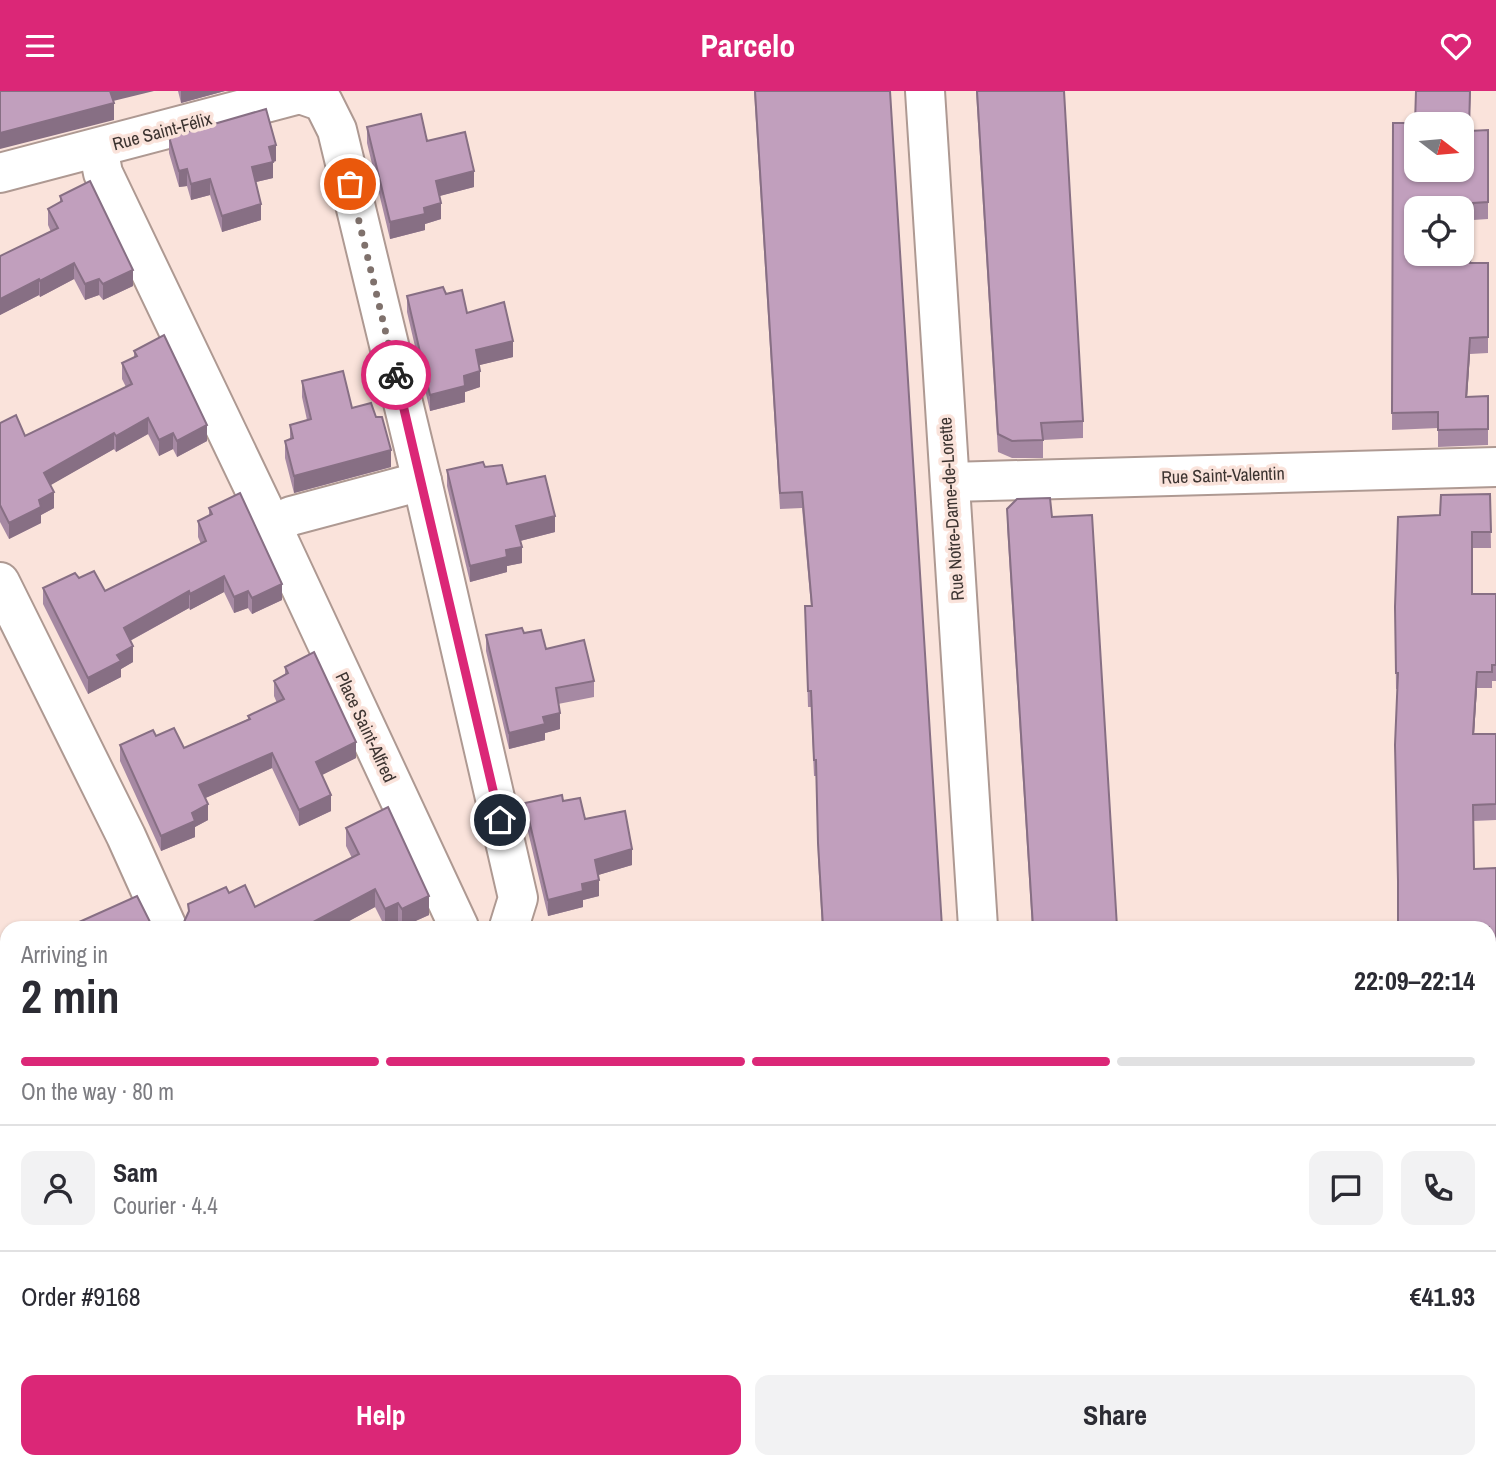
<!DOCTYPE html>
<meta charset="utf-8">
<style>
body{margin:0;font-family:"Archivo Narrow",sans-serif;background:#f2f2f3;color:#2b2b33;height:100vh;display:flex;flex-direction:column;font-size:26px;white-space:nowrap}
*{box-sizing:border-box;margin:0}
p{font-size:23px;color:#7c7c81}
.icon{flex:none;width:38px;height:38px;fill:none;stroke:currentColor;stroke-width:2;stroke-linecap:round;stroke-linejoin:round}
.map{position:relative;flex:1;overflow:hidden}
.drawer{position:absolute;left:0px;top:830px;width:1496px;height:548px;display:flex;flex-direction:column;background:#fff;border-radius:21px 21px 0 0;box-shadow:0 2px 5px #0004}
.drawer>*{flex:none}
.needle{width:46px;rotate:106deg}
.buttons{position:absolute;left:1404px;top:21px;display:grid;gap:14px}
.buttons a{display:grid;place-items:center;width:70px;height:70px;border-radius:14px;background:#fff;box-shadow:0 2px 5px #0004;font-size:35px}
.pin{position:absolute;display:grid;place-items:center;width:60px;height:60px;color:#fff;margin:-30px;border:4px solid #fff;border-radius:50%;box-shadow:0 2px 7px #0007}
.courier{position:absolute;display:grid;place-items:center;width:70px;height:70px;margin:-35px;border:5px solid #db2777;border-radius:50%;background:#fff;color:#222;box-shadow:0 2px 9px #0007}
.summary em{font-style:normal;font-weight:700}
.summary div{display:flex;flex-direction:column-reverse}
.summary{display:flex;align-items:center;justify-content:space-between;height:119px;padding:0 21px}
h1{font-size:46px;font-weight:700;line-height:52px}
.bar{display:grid;grid-template-columns:repeat(4,1fr);gap:10px 7px;align-content:center;height:84px;padding:0 21px}
.bar i{height:9px;border-radius:5px;background:#e1e1e2}
.bar .active{background:#db2777}
.bar p{grid-column:span 4}
.line{display:flex;align-items:center;gap:18px;padding:0 21px;border-top:2px solid #e1e1e2}
.line div{flex:1}
.round{display:grid;place-items:center;flex:none;width:74px;height:74px;border-radius:14px;background:#f2f2f3}
.cta{display:flex;gap:14px;margin-top:auto;padding:14px 21px}
.cta a{flex:1;height:80px;border-radius:14px;background:#db2777;color:#fff;font-size:28px;font-weight:700;line-height:80px;text-align:center}
.cta a+a{background:#f2f2f3;color:#2b2b33}
header{display:flex;justify-content:space-between;align-items:center;height:91px;padding:0 21px;background:#db2777;color:#fff;font-size:32px;font-weight:700}
.map>svg:first-child{display:block}
.lines{fill:none;stroke-linecap:round;stroke-linejoin:round}
.street-casing{stroke:#ae9992;stroke-width:42}
.secondary-casing{stroke:#ae9992;stroke-width:42}
.street{stroke:#fff;stroke-width:38}
.secondary{stroke:#fff;stroke-width:38}
.wall{fill:#a689a3}
.shaded-wall{fill:#876f84}
.building{fill:#c19fbd;stroke:#876f84;stroke-width:2;fill-rule:evenodd}
.done{stroke:#7f716c;stroke-width:7;stroke-dasharray:0 12.6}
.route{stroke:#db2777;stroke-width:9}
.labels{text-anchor:middle;dominant-baseline:central;stroke-width:7;stroke-linejoin:round;paint-order:stroke}
.street-label{font-size:18px;fill:#3d3431;stroke:#fae3db}
</style>
<header><svg class="icon" aria-label="menu" viewBox="0 0 24 24"><path d="M4 6h16M4 12h16M4 18h16"/></svg>Parcelo<svg class="icon" aria-label="heart" viewBox="0 0 24 24"><path d="M12 20l-8-8c-3-5 5-10 8-4 3-6 11-1 8 4z"/></svg></header>
<div class="map">
<svg width="1496" height="1376" viewBox="0 0 1496 1376">
<rect width="100%" height="100%" fill="#fae3db"/>
<g class="lines">
<defs>
<g id="street">
<polyline points="98,57 103,82 272,435 459,836"/>
<polyline points="0,82 300,3 323,11 337,39 422,390 518,807 509,836"/>
<polyline points="950,391 1496,376"/>
<polyline points="272,435 291,425 422,390"/>
<polyline points="0,491 126,745 167,836"/>
<polyline points="1489,1016 1496,1016"/>
<polyline points="0,1025 7,1022"/>
<polyline points="411,1370 414,1376"/>
<polyline points="146,1376 158,1370"/>
</g>
<g id="secondary">
<polyline points="925,0 978,836"/>
<polyline points="1014,1370 1014,1376"/>
</g>
</defs>
<!-- street casing -->
<use href="#street" class="street-casing"/>
<!-- secondary casing -->
<use href="#secondary" class="secondary-casing"/>
<!-- street -->
<use href="#street" class="street"/>
<!-- secondary -->
<use href="#secondary" class="secondary"/>
</g>
<!-- wall -->
<g class="wall">
<polygon points="178,0 225,0 181,12"/>
<polygon points="754,0 890,0 942,836 822,836 818,768 816,685 814,685 811,616 808,616 805,515 811,515 802,417 780,418"/>
<polygon points="976,0 1064,0 1083,330 1083,347 1043,349 1043,367 1012,367 998,361"/>
<polygon points="1471,0 1469,40 1488,39 1488,128 1473,129 1471,172 1488,172 1488,262 1470,263 1467,306 1488,305 1488,354 1438,356 1438,337 1392,339 1393,32 1415,32"/>
<polygon points="367,36 427,50 474,96 439,105 441,128 425,133 425,139 390,148 367,52"/>
<polygon points="169,46 276,70 273,71 273,87 256,91 261,129 222,141 210,104 191,109 187,95 179,96 169,62"/>
<polygon points="60,105 133,195 103,209 99,204 85,209 74,188 40,206 39,204 0,224 0,165 51,141 48,134 48,118 60,112"/>
<polygon points="446,203 467,222 513,266 479,274 480,296 465,301 465,311 430,320 407,221 407,205"/>
<polygon points="134,260 207,350 177,366 173,358 159,365 148,343 116,361 114,358 50,394 54,417 41,424 41,432 9,448 0,431 0,332 25,345 126,296 122,288 122,272 134,266"/>
<polygon points="302,290 352,317 391,376 294,402 285,367 285,350 290,348 290,334 307,329 302,306"/>
<polygon points="485,376 507,393 555,441 520,450 522,472 507,475 507,481 470,491 447,395 447,379"/>
<polygon points="1490,403 1491,457 1472,457 1472,503 1496,503 1496,590 1492,590 1492,597 1477,597 1474,643 1496,643 1496,729 1473,730 1474,778 1496,777 1496,862 1494,862 1495,906 1496,906 1496,959 1489,959 1489,836 1398,598 1396,598 1395,516 1440,424"/>
<polygon points="209,417 282,509 252,523 248,517 234,522 224,501 190,519 189,517 130,550 133,571 121,578 121,586 88,603 43,513 43,497 79,487 105,500 201,453 198,446 198,430 209,424"/>
<polygon points="1007,418 1117,836 1032,836 1007,435"/>
<polygon points="524,542 594,590 594,606 558,613 560,638 545,642 545,649 509,658 486,560 486,544"/>
<polygon points="285,576 356,667 322,684 331,720 299,735 272,677 205,707 208,729 195,736 195,746 161,760 120,670 120,654 156,645 184,657 248,628 248,625 277,612 274,605 274,590 285,583"/>
<polygon points="563,710 585,728 632,774 598,784 599,805 583,809 583,816 548,825 525,728 525,712"/>
<polygon points="346,737 429,824 402,836 398,830 385,836 375,816 338,836 177,836 184,831 188,822 188,813 229,802 255,816 352,767 346,755"/>
<polygon points="1489,1057 1496,1113 1496,1244 1489,1244"/>
<polygon points="1489,1288 1496,1289 1496,1376 1398,1376 1398,1370 1489,1370"/>
<polygon points="287,1370 398,1370 403,1376 289,1376"/>
<polygon points="433,1370 594,1370 597,1376 433,1376"/>
</g>
<!-- shaded-wall -->
<g class="shaded-wall">
<polygon points="109,0 154,0 109,11"/>
<polygon points="181,0 225,0 181,12"/>
<polygon points="114,12 114,29 0,58 0,42"/>
<polygon points="276,54 276,70 273,71 273,87 252,92 252,76 269,56"/>
<polygon points="187,78 187,95 179,96 179,80"/>
<polygon points="474,80 474,96 436,106 436,90"/>
<polygon points="210,88 210,104 191,109 191,93"/>
<polygon points="441,112 441,128 425,133 425,139 390,148 390,131 424,117"/>
<polygon points="1473,112 1473,129 1470,188 1470,172"/>
<polygon points="261,113 261,129 222,141 222,125"/>
<polygon points="74,172 74,188 40,206 40,190"/>
<polygon points="133,179 133,195 103,209 103,193"/>
<polygon points="39,188 39,204 0,224 0,208"/>
<polygon points="99,188 99,204 85,209 85,193"/>
<polygon points="1470,247 1470,263 1466,322 1466,306"/>
<polygon points="513,250 513,266 476,275 476,259"/>
<polygon points="480,280 480,296 465,301 465,311 430,320 430,304 464,285"/>
<polygon points="148,327 148,343 116,361 116,345"/>
<polygon points="207,334 207,350 177,366 177,350"/>
<polygon points="114,342 114,358 44,398 44,382"/>
<polygon points="173,342 173,358 159,365 159,349"/>
<polygon points="391,359 391,376 294,402 294,385"/>
<polygon points="54,401 54,417 41,424 41,432 9,448 9,432 39,409"/>
<polygon points="555,425 555,441 516,451 516,435"/>
<polygon points="522,456 522,472 507,475 507,481 470,491 470,475 506,459"/>
<polygon points="224,485 224,501 190,519 190,503"/>
<polygon points="282,493 282,509 252,523 252,507"/>
<polygon points="189,500 189,517 124,553 124,537"/>
<polygon points="248,500 248,517 234,522 234,506"/>
<polygon points="133,555 133,571 121,578 121,586 88,603 88,587 117,564"/>
<polygon points="1477,581 1477,597 1473,659 1473,643"/>
<polygon points="560,622 560,638 545,642 545,649 509,658 509,642 543,626"/>
<polygon points="356,651 356,667 316,687 316,671"/>
<polygon points="272,662 272,677 199,710 199,694"/>
<polygon points="331,704 331,720 299,735 299,719"/>
<polygon points="208,713 208,729 195,736 195,746 161,760 161,745 192,722"/>
<polygon points="632,758 632,774 595,785 595,769"/>
<polygon points="599,789 599,805 583,809 583,816 548,825 548,809 582,793"/>
<polygon points="375,798 375,816 338,836 304,836"/>
<polygon points="429,805 429,824 402,836 402,818"/>
<polygon points="398,812 398,830 385,836 385,818"/>
<rect x="433" y="1370" width="12" height="6"/>
</g>
<!-- building -->
<g class="building">
<polygon points="0,0 110,0 114,12 0,42"/>
<polygon points="755,0 890,0 942,836 823,836 818,752 816,669 814,669 811,600 808,600 805,515 812,515 802,401 780,402"/>
<polygon points="977,0 1064,0 1083,330 1041,332 1043,349 1012,350 998,343"/>
<path d="M1416,0h54l-1,40 19,-1v72l-15,1 -3,60h18v74l-18,1 -4,59 22,-1v33l-50,1v-18l-46,1 1,-290h22zM1416,33h45v46h-45zM1416,117h45v46h-45z"/>
<polygon points="266,18 276,54 269,56 273,71 252,76 261,113 222,125 210,88 191,93 187,78 179,80 169,46"/>
<polygon points="421,23 427,50 465,41 474,80 436,90 441,112 424,117 425,123 390,131 367,36"/>
<polygon points="90,90 133,179 103,193 99,188 85,193 74,172 40,190 39,188 0,208 0,165 58,137 48,118 62,110 60,105"/>
<polygon points="443,196 446,203 462,199 467,222 504,211 513,250 476,259 480,280 464,285 465,295 430,304 407,205"/>
<polygon points="164,244 207,334 177,350 173,342 159,349 148,327 116,345 114,342 44,382 54,401 39,409 41,416 9,432 0,414 0,332 16,324 25,345 132,293 122,272 137,265 134,260"/>
<polygon points="343,280 352,317 371,312 376,326 382,326 391,359 294,385 285,350 293,347 290,334 311,328 302,290"/>
<polygon points="483,371 485,376 502,374 507,393 545,385 555,425 516,435 522,456 506,459 507,466 470,475 447,379"/>
<polygon points="240,402 282,493 252,507 248,500 234,506 224,485 190,503 189,500 124,537 133,555 117,564 121,570 88,587 43,497 75,482 79,487 94,480 105,500 206,450 198,430 212,423 209,417"/>
<polygon points="1490,403 1491,441 1472,441 1472,503 1496,503 1496,574 1492,574 1492,581 1477,581 1473,643 1496,643 1496,713 1473,714 1474,778 1496,777 1496,846 1494,846 1495,906 1496,906 1496,943 1489,943 1489,836 1398,836 1398,790 1395,654 1398,582 1396,582 1395,516 1398,426 1440,424 1441,404"/>
<polygon points="1050,407 1052,426 1092,424 1117,836 1033,836 1007,418 1017,408"/>
<polygon points="522,537 524,542 541,539 546,558 584,549 594,590 556,597 560,622 543,626 545,633 509,642 486,544"/>
<polygon points="314,561 356,651 316,671 331,704 299,719 272,662 199,694 208,713 192,722 195,730 161,745 120,654 153,639 156,645 174,637 184,657 250,628 248,625 284,608 274,590 288,582 285,576"/>
<polygon points="562,704 563,710 580,707 585,728 625,720 632,758 595,769 599,789 582,793 583,800 548,809 525,712"/>
<polygon points="388,716 429,805 402,818 398,812 385,818 375,798 304,836 177,836 184,831 189,820 188,813 226,796 229,802 245,794 255,816 359,763 346,737"/>
<polygon points="137,805 150,831 155,836 157,836 68,836"/>
<polygon points="1489,1057 1496,1057 1496,1227 1489,1228"/>
<polygon points="1489,1288 1496,1289 1496,1360 1489,1360"/>
<polygon points="294,1370 398,1370 403,1376 297,1376"/>
<polygon points="449,1370 594,1370 597,1376 452,1376"/>
<polygon points="862,1370 980,1370 981,1376 862,1376"/>
<polygon points="1067,1370 1154,1370 1154,1376 1068,1376"/>
<polygon points="1398,1370 1478,1370 1478,1376 1399,1376"/>
</g>
<g class="lines">
<!-- done -->
<polyline class="done" points="350,93 396,284"/>
<!-- route -->
<polyline class="route" points="396,284 500,729"/>
</g>
<g class="labels">
<!-- street labels -->
<g class="street-label">
<text transform="translate(162 40) rotate(-15)">Rue Saint-Félix</text>
<text transform="translate(1223 384) rotate(-2)">Rue Saint-Valentin</text>
<text transform="translate(951 418) rotate(-94)">Rue Notre-Dame-de-Lorette</text>
<text transform="translate(366 636) rotate(65)">Place Saint-Alfred</text>
</g>
</g>
</svg>
<div class="buttons">
<a><svg class="needle" viewBox="-14 -14 28 28"><path d="M0-13l5 13h-10z" fill="#e53935"/><path d="M0 13l5-13h-10z" fill="#7c7c81"/></svg></a>
<a><svg class="icon" aria-label="locate" viewBox="0 0 24 24"><circle cx="12" cy="12" r="6"/><path d="M12 2v4M12 18v4M2 12h4M18 12h4"/></svg></a>
</div>
<div class="pin" style="left:350px;top:93px;background:#ea580c"><svg class="icon" aria-label="bag" viewBox="0 0 24 24"><path d="M5 8h14l-1 12H6zM9 8a3 3 0 0 1 6 0"/></svg></div>
<div class="pin" style="left:500px;top:729px;background:#1f2937"><svg class="icon" aria-label="home" viewBox="0 0 24 24"><path d="M3 11l9-7 9 7M6 9v11h12V9"/></svg></div>
<div class="courier" style="left:396px;top:284px"><svg class="icon" aria-label="bike" viewBox="0 0 24 24"><circle cx="6" cy="16" r="4"/><circle cx="18" cy="16" r="4"/><path d="M6 16l4-8h5l3 8M10 8l3 8H6M13 5h3"/></svg></div>
<section class="drawer">
<div class="summary"><div><h1>2 min</h1><p>Arriving in</p></div><em>22:09–22:14</em></div>
<div class="bar"><i class="active"></i><i class="active"></i><i class="active"></i><i></i><p>On the way · 80 m</p></div>
<div class="line" style="height:126px"><a class="round"><svg class="icon" aria-label="person" viewBox="0 0 24 24"><circle cx="12" cy="8" r="4"/><path d="M4 21q1-7 8-7t8 7"/></svg></a><div><b>Sam</b><p>Courier · 4.4</p></div><a class="round"><svg class="icon" aria-label="chat" viewBox="0 0 24 24"><path d="M4 5h16v11H9l-5 4z"/></svg></a><a class="round"><svg class="icon" aria-label="phone" viewBox="0 0 24 24"><path d="M5 4h4l2 5-3 2q2 4 5 5l2-3 5 2v4C11 20 4 13 5 4z"/></svg></a></div>
<div class="line" style="height:91px"><div>Order #9168</div><b>€41.93</b></div>
<div class="cta"><a>Help</a><a>Share</a></div>
</section>
</div>
